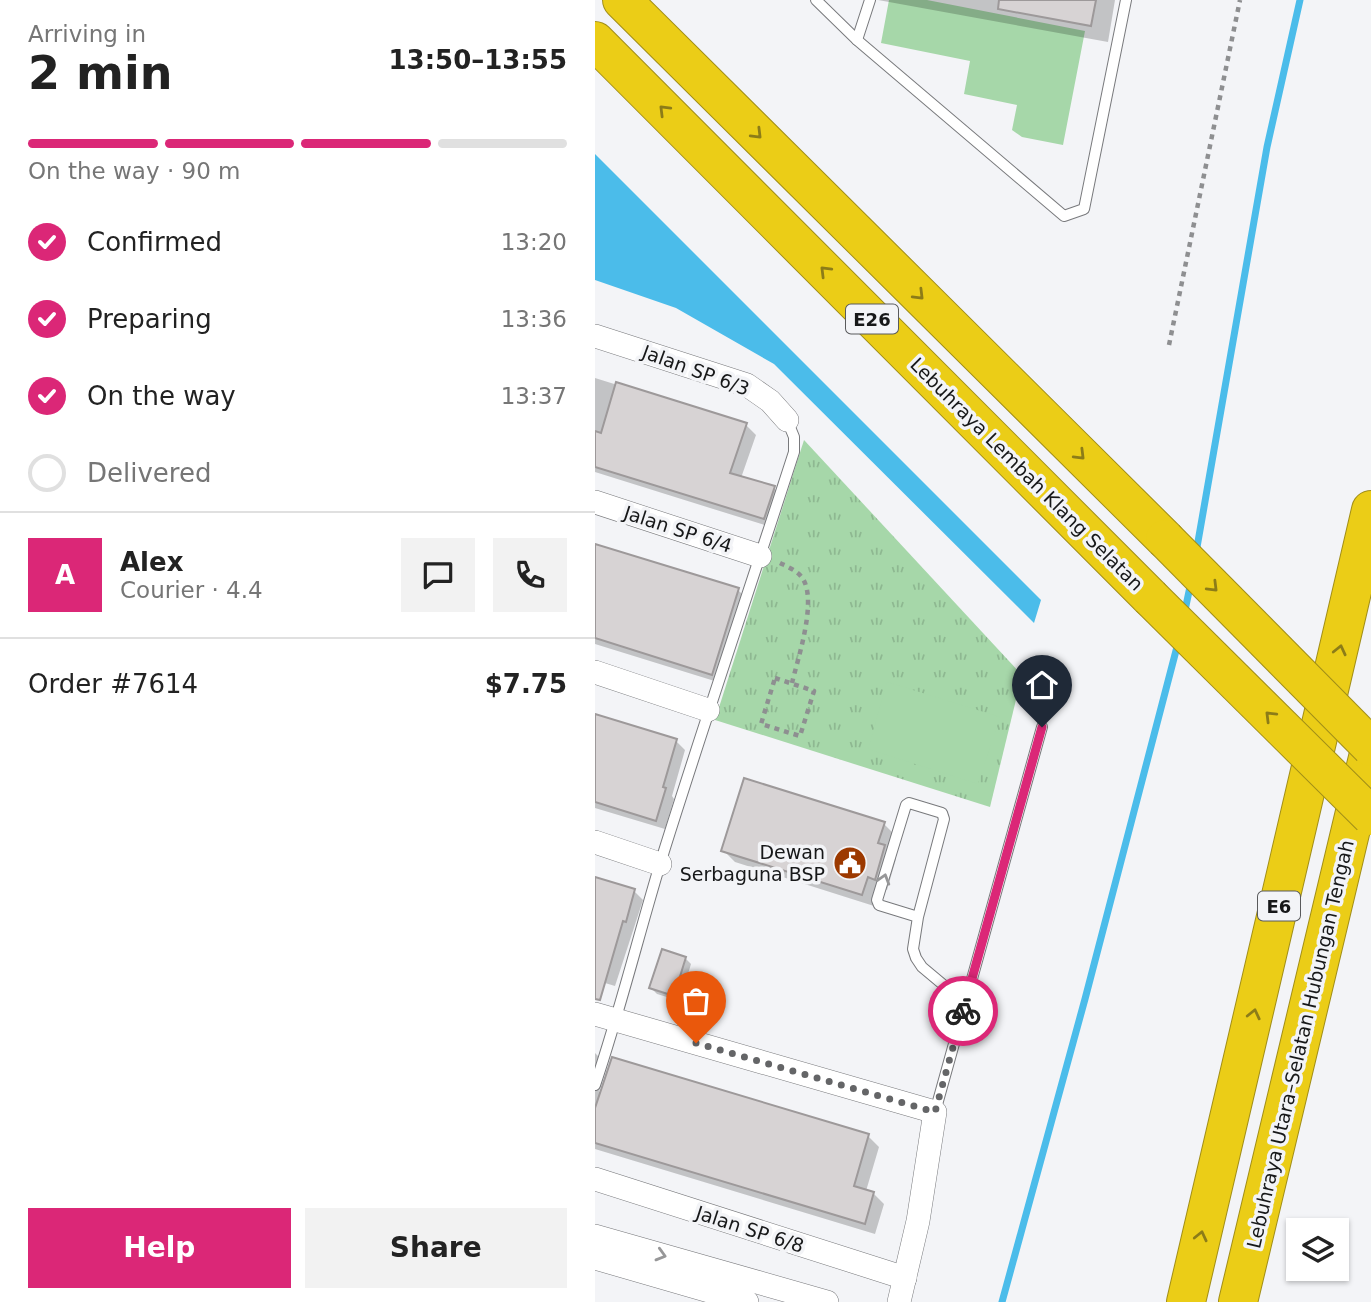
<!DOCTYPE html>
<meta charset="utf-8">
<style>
body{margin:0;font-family:"DejaVu Sans",sans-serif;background:#f2f2f2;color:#222;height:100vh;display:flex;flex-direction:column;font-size:26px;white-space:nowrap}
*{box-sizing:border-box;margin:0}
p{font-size:23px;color:#767676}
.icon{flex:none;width:38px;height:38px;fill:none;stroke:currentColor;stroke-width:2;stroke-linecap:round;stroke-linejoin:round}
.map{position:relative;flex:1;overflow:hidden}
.sheet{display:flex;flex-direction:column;background:#fff;width:595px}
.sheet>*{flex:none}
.controls{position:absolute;left:691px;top:1218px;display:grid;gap:14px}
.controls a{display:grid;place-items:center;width:63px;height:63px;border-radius:0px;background:#fff;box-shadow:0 2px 5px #0004;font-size:35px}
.pin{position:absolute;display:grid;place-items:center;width:60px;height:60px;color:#fff;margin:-72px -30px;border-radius:50% 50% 50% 0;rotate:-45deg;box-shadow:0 0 7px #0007}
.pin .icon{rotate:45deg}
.courier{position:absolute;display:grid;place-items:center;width:70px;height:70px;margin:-35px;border:5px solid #db2777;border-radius:50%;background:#fff;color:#222;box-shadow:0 2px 9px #0007}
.headline em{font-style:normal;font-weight:700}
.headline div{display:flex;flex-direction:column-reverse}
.headline{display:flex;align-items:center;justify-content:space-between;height:119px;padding:0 28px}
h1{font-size:46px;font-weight:700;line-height:52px}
.bar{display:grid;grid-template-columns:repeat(4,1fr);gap:10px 7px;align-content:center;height:84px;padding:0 28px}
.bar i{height:9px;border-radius:5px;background:#e0e0e0}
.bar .selected{background:#db2777}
.bar p{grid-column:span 4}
.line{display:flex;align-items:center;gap:18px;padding:0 28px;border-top:2px solid #e0e0e0}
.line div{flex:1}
.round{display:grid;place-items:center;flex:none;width:74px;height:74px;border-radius:0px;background:#f2f2f2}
ol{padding:0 28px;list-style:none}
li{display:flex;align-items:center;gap:21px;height:77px}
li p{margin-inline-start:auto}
li .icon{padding:7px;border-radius:50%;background:#db2777;color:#fff;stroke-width:4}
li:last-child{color:#767676}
li i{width:38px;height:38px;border:4px solid #e0e0e0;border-radius:50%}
.primary-button{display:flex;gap:14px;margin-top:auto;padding:14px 28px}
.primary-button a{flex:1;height:80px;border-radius:0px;background:#db2777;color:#fff;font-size:28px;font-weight:700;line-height:80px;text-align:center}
.primary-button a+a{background:#f2f2f2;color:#222}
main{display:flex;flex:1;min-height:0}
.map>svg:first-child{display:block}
.grass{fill:url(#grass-tufts)}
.pitch{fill:#a6d7a9}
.water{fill:#4bbcea}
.shadow{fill:#0003}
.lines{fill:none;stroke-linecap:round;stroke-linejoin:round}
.stream{stroke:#4bbcea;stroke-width:7}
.building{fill:#d7d3d4;stroke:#9d999a;stroke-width:2}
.lane-casing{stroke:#78797c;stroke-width:12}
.street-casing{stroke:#78797c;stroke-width:24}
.highway-casing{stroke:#a18e18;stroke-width:40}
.path{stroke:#8e8f91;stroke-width:4.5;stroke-dasharray:5 5;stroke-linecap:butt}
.lane{stroke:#fff;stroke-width:10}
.street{stroke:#fff;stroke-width:23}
.highway{stroke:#ebcd17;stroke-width:38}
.highway-bridge-casing{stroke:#a18e18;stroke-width:40;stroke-linecap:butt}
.highway-bridge{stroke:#ebcd17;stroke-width:38}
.oneway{stroke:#8c7c18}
.oneway2{stroke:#979798}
.done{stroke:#646567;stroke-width:7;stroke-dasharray:0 12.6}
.route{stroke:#db2777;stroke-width:9}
.labels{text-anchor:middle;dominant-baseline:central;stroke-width:7;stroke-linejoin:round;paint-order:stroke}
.shield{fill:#f3f4f7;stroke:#595a5c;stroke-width:2}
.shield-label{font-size:18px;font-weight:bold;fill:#171819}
.street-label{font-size:19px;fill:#171819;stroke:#f3f4f7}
.poi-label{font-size:19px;fill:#171819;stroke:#f3f4f7;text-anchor:end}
</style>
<main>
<section class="sheet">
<div class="headline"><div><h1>2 min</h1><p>Arriving in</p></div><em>13:50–13:55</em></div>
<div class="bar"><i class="selected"></i><i class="selected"></i><i class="selected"></i><i></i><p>On the way · 90 m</p></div>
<ol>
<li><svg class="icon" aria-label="check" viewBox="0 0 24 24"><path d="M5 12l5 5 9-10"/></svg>Confirmed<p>13:20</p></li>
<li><svg class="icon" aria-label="check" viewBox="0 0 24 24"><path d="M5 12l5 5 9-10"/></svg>Preparing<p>13:36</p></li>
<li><svg class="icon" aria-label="check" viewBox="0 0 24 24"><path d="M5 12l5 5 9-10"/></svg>On the way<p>13:37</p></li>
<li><i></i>Delivered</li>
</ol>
<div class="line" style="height:126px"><b class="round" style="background:#db2777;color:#fff">A</b><div><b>Alex</b><p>Courier · 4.4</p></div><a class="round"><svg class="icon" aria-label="chat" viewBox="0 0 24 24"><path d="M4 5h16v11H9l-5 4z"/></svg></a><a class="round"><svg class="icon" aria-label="phone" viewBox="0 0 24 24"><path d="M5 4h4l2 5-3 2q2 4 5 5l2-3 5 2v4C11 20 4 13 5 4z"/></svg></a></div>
<div class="line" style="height:91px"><div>Order #7614</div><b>$7.75</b></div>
<div class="primary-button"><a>Help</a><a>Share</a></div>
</section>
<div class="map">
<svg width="776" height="1302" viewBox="0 0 776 1302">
<defs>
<pattern id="grass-tufts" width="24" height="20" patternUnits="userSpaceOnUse" patternTransform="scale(1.75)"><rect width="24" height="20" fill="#a6d7a9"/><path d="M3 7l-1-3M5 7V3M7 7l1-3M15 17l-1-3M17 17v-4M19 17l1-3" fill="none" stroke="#8eb891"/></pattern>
</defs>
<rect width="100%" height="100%" fill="#f3f4f7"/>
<!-- grass -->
<polygon class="grass" points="209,440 427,675 395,807 120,720"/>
<!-- pitch -->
<g class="pitch">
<polygon points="294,0 332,0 490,31 468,145 427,137 417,130 422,105 369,94 375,61 286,43"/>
<polygon points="292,682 405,717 383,784 273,749"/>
</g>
<!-- water -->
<polygon class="water" points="0,154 446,600 439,623 179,364 81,308 0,280"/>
<!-- shadow -->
<g class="shadow">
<polygon points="283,0 520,0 513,42"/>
<polygon points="0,378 151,425 161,435 146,478 179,488 189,498 179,528 0,472"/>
<polygon points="0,544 143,590 152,599 126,683 0,644"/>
<polygon points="0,716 81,741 90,750 77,796 79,799 70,829 0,808"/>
<polygon points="289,824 301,836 296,853 301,859 292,890 285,888 279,906 140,862 128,850"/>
<polygon points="0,879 39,891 48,900 20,986 0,980"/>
<polygon points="90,958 96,964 85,1001 62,994 56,988"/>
<polygon points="0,1053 12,1065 4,1092 9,1089 273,1136 284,1147 271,1191 278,1193 289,1204 280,1234 0,1149"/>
</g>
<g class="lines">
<!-- stream -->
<g class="stream">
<polyline points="601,553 672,147 705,0"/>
<polyline points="589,615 596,582"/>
<polyline points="407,1302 490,999 583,643"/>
</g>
</g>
<!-- building -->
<g class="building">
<polygon points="404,0 501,0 496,26 403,9"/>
<polygon points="21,382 152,423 135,473 180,486 169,519 0,467 0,431 6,433"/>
<polygon points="0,544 144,588 117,675 0,638"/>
<polygon points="0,714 82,739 68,787 71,788 61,821 0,802"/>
<polygon points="149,778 290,822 283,843 290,845 280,880 273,877 267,895 126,851"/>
<polygon points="0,877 40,889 31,922 28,921 5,1000 0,999"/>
<polygon points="67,949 91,957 79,996 54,988"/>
<polygon points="17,1057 274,1134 259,1186 279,1192 270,1224 0,1143 0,1108"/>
</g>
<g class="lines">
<defs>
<g id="lane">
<polyline points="221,0 262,40 469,216 489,209 531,0"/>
<polyline points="262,40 275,0"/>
<polyline points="323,917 284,905 282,900 311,805 314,803 347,813 349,819 323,917 318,949 321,958 327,967 370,1003"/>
<path d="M0,1085c26,-77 45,-156 69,-234 42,-134 87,-266 130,-399v-15l-7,-17"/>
<polyline points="340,1112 447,727"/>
</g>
<g id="street">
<polyline points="0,336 152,385 175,401 192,420"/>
<polyline points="0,502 165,556"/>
<polyline points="0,672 113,710"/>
<polyline points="0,842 65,864"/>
<polyline points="0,1014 340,1112 323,1221 304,1302"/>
<polyline points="0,1179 310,1278"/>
<polyline points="0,1236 232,1302"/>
<polyline points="0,1258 152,1302"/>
</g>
<g id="highway">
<polyline points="27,0 570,539"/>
<polyline points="0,41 555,597"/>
<polyline points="591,1302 776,510"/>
<polyline points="643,1302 776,745"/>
</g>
</defs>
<!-- lane casing -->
<use href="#lane" class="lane-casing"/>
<!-- street casing -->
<use href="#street" class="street-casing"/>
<!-- highway casing -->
<use href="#highway" class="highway-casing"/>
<!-- path -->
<g class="path">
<polyline points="574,345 645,0"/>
<path d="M185,563c8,4 18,8 23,16 14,23 -5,79 -11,104"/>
<polygon points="180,678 219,691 205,736 166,724"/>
</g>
<!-- lane -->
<use href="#lane" class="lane"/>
<!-- street -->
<use href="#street" class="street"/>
<!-- highway -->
<use href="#highway" class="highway"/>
<defs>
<g id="highway-bridge">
<polyline points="570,539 776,747"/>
<polyline points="555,597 776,816"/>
</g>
</defs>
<!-- highway-bridge casing -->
<use href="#highway-bridge" class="highway-bridge-casing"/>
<!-- highway-bridge -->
<use href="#highway-bridge" class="highway-bridge"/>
</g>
<!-- one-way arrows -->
<defs><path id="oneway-chevron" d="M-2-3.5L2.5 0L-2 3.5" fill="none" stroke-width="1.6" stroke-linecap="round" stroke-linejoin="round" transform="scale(1.75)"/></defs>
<g class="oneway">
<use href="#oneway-chevron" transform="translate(69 110) rotate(-135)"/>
<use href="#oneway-chevron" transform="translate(162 134) rotate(45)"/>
<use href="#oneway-chevron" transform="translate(230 271) rotate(-135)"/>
<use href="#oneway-chevron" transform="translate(324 295) rotate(45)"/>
<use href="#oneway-chevron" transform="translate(485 455) rotate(45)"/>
<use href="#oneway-chevron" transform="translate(618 587) rotate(45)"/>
<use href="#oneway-chevron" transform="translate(745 650) rotate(-77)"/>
<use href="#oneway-chevron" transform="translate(675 716) rotate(-135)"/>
<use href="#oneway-chevron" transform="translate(659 1014) rotate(-77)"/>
<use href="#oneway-chevron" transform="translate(606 1236) rotate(-77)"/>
</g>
<g class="oneway2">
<use href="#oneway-chevron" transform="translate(289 879) rotate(-73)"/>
<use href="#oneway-chevron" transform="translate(66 1255) rotate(16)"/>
</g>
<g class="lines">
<!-- done -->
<polyline class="done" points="101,1043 340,1112 368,1011"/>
<!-- route -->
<polyline class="route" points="368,1011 447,727"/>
</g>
<!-- icons -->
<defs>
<symbol id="civic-disc" viewBox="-11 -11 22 22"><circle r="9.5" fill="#9c3900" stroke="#f3f4f7"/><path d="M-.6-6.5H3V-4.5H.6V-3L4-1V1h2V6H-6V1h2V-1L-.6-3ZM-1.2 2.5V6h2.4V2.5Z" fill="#fff"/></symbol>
</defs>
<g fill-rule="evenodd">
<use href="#civic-disc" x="236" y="844" width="38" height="38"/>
</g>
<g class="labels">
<!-- shield labels -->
<g class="shield">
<rect x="251" y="304.5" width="52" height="29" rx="5"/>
<rect x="663" y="891.5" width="42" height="29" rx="5"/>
</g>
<g class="shield-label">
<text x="277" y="319">E26</text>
<text x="684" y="906">E6</text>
</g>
<!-- street labels -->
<g class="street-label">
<text transform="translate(101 370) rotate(20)">Jalan SP 6/3</text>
<text transform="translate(432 474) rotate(45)">Lebuhraya Lembah Klang Selatan</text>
<text transform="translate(83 529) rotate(18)">Jalan SP 6/4</text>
<text transform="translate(705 1044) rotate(-77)">Lebuhraya Utara–Selatan Hubungan Tengah</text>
<text transform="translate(155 1229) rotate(18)">Jalan SP 6/8</text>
</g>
<!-- poi labels -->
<g class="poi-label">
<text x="230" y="852">Dewan<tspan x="230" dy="22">Serbaguna BSP</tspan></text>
</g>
</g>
</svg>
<div class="controls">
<a><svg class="icon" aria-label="layers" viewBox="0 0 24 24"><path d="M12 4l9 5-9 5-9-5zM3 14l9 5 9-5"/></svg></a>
</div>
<div class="pin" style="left:101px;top:1043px;background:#ea580c"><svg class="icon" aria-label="bag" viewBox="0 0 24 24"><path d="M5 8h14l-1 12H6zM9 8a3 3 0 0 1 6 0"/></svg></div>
<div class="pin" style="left:447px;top:727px;background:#1f2937"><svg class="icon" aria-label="home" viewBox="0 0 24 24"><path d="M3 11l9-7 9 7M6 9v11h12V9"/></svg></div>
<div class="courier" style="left:368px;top:1011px"><svg class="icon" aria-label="bike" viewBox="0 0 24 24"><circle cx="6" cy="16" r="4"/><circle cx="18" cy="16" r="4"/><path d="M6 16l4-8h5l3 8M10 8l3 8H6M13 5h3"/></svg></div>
</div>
</main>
